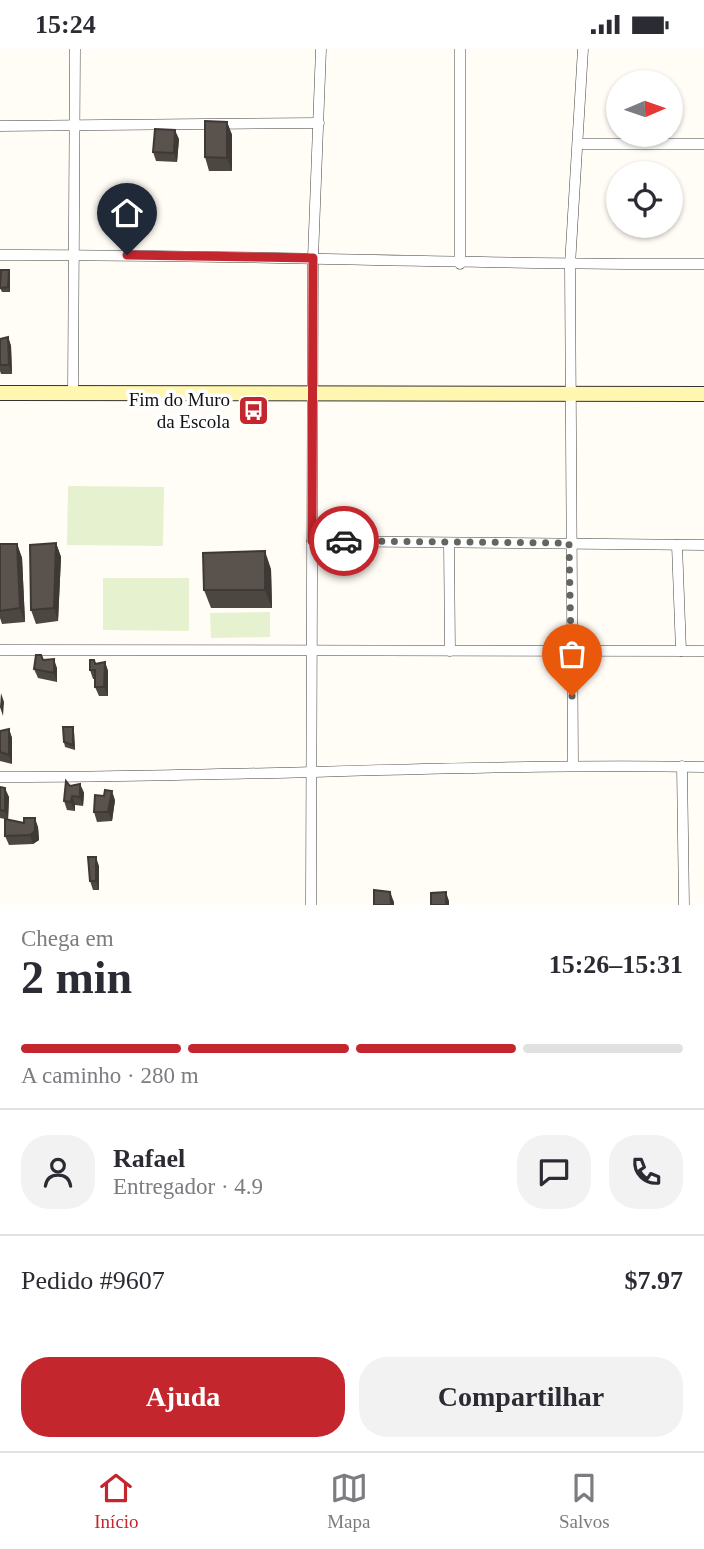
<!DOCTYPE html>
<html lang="pt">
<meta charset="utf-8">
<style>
body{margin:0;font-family:"Times New Roman",serif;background:#f2f2f3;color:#2b2b33;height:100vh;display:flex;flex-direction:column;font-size:26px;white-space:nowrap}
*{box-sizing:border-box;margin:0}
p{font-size:23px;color:#7c7c81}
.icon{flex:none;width:38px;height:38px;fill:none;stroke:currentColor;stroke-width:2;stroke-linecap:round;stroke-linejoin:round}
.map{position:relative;height:856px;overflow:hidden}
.side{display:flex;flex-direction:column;background:#fff;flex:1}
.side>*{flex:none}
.needle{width:46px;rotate:88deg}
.controls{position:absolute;left:606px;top:21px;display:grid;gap:14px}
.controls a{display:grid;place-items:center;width:77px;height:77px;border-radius:50%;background:#fff;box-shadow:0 2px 5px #0004;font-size:35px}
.pin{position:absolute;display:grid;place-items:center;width:60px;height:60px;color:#fff;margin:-72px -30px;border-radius:50% 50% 50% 0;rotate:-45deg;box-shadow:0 0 7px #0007}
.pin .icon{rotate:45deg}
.courier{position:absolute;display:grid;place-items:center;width:70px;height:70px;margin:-35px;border:5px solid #c4262e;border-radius:50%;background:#fff;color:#222;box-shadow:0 2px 9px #0007}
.headline em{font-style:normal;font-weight:700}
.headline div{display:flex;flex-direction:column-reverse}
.headline{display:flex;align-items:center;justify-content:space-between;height:119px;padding:0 21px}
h1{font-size:46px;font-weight:700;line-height:52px}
.bar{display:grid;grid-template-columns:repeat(4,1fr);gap:10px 7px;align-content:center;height:84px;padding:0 21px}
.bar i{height:9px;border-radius:5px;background:#e1e1e2}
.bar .active{background:#c4262e}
.bar p{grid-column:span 4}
.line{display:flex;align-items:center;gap:18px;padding:0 21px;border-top:2px solid #e1e1e2}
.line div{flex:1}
.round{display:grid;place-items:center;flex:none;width:74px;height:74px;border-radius:28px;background:#f2f2f3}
.cta{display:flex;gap:14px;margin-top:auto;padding:14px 21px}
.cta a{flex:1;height:80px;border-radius:28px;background:#c4262e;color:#fff;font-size:28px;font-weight:700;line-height:80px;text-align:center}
.cta a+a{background:#f2f2f3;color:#2b2b33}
.status{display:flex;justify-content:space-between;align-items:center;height:49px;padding:0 35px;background:#fff;direction:ltr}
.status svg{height:19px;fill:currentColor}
.dock{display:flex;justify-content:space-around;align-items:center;height:98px;border-top:2px solid #e1e1e2;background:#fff;font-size:19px;color:#7c7c81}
.dock a{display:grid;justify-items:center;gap:4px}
.dock .active{color:#c4262e}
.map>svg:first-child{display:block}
.pitch{fill:#e6f2cf}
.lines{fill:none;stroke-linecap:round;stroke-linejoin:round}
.street-casing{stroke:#444;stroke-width:11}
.secondary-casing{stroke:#333;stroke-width:16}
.street{stroke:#fff;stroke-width:10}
.secondary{stroke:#fff6b0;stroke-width:14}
.wall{fill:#4d4742}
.shaded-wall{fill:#3f3936}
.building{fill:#5a524d;stroke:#3f3936;stroke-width:2}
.done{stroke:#646461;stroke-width:7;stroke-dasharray:0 12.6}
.route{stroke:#c4262e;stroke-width:9}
.labels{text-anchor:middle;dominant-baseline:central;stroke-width:7;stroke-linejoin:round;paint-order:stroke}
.poi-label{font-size:19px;fill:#111;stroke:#fff;text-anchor:end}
</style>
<div class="status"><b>15:24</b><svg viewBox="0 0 49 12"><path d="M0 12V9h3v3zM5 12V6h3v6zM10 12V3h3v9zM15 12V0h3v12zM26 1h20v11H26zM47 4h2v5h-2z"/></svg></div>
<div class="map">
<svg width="704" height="856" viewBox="0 0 704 856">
<rect width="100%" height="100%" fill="#fffdf5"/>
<!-- pitch -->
<g class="pitch">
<polygon points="68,437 164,438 163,497 67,496"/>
<polygon points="103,529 189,529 189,582 103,581"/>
<polygon points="270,563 270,588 211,589 210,564"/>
</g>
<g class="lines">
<defs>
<g id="street">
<polyline points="0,77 319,74"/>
<polyline points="579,95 704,95"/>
<path d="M0,206c235,-1 469,10 704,9"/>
<polyline points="460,215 460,0"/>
<polyline points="73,344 75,0"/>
<polyline points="312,492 704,496"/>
<polyline points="449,494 450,602"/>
<polyline points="677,496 681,602"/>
<polyline points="0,601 704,602"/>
<polyline points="573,717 570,216 583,0"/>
<polyline points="682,717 684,856"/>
<path d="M0,728c235,1 469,-14 704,-10"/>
<polyline points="311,856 313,209 321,0"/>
</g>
<polyline id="secondary" points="0,344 704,345"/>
</defs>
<!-- street casing -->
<use href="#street" class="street-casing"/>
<!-- secondary casing -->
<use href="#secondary" class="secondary-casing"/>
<!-- street -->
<use href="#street" class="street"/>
<!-- secondary -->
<use href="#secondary" class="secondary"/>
</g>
<!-- wall -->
<g class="wall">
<polygon points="227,73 232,86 232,122 209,122 205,108"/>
<polygon points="179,90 177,113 156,112 153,103"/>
<polygon points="9,221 10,226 10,243 2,243 0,239"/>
<polygon points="8,288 11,297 12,325 1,325 0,322 0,290"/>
<polygon points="56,494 61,508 58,572 36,575 31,561"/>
<polygon points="0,495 17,495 22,509 25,573 2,575 0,569"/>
<polygon points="271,520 272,559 211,559 204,541"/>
<polygon points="43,611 57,619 57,633 38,629 34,620"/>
<polygon points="94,611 96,615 105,613 108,622 108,647 99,647 95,638 95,630 93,630 90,621"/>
<polygon points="9,680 12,689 12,715 0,712 0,682"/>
<polygon points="74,683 75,701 65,698 64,693"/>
<polygon points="80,735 84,744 83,757 75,756 75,762 67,761 64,752 70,737"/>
<polygon points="0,738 9,748 8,771 38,778 39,791 33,795 9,796 5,787 5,770 0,769"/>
<polygon points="115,751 112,772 97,773 94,763"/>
<polygon points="99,817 99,841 93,841 90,832"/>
</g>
<!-- shaded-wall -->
<g class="shaded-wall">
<polygon points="227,73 232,86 232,122 227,109"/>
<polygon points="175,81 179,90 177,113 174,104"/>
<polygon points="9,221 10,226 10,243 8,238"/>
<polygon points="8,288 11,297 12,325 9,316"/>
<polygon points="56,494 61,508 58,572 54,559"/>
<polygon points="17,495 22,509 25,573 20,559"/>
<polygon points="265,502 271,520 272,559 265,541"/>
<polygon points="54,610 57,619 57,633 54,624"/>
<polygon points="105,613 108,622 108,647 104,638"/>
<polygon points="1,644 4,653 3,667 0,658"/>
<polygon points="73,678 74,683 75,701 73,696"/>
<polygon points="9,680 12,689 12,715 9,706"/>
<polygon points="80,735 84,744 83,757 80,748"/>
<polygon points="5,739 9,748 8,771 5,762"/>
<polygon points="112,742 115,751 112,772 108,763"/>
<polygon points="72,747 75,756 75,762 71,753"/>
<polygon points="35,769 38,778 39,791 33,795 30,786"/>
<polygon points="96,808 99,817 99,841 96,832"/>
<polygon points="390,843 394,853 394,856 391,856"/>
<polygon points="446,843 449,852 449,856 446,856"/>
</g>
<!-- building -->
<g class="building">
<polygon points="205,72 227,73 227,109 205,108"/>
<polygon points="155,80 175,81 174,104 153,103"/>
<polygon points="1,221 9,221 8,238 0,239"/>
<polygon points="8,288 9,316 0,316 0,290"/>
<polygon points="56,494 54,559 31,561 30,496"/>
<polygon points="0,495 17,495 20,559 0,562"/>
<polygon points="265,502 265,541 204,541 203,504"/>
<polygon points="36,606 41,606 43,611 54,610 54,624 34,620"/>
<polygon points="90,611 94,611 95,615 105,613 104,638 95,638 95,621 90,621"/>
<polygon points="63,678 73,678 73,696 64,693"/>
<polygon points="9,680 9,706 0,703 0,682"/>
<polygon points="66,732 70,737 80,735 80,748 72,747 71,753 64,752"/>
<polygon points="0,738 5,739 5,762 0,761"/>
<polygon points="105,741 112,742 108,763 94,763 95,746 104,747"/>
<polygon points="24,769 35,769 35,782 30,786 5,787 5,770 24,774"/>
<polygon points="88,808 96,808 96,832 90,832"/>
<polygon points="374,841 390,843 391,856 374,856"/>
<polygon points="446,843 446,856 431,856 431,844"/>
</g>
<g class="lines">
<!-- done -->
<polyline class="done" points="344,492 569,494 572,647"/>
<!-- route -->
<polyline class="route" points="127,206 313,209 312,492 344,492"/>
</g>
<!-- icons -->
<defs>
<symbol id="bus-square" viewBox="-11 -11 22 22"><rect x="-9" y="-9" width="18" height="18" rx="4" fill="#c4262e" stroke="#fff"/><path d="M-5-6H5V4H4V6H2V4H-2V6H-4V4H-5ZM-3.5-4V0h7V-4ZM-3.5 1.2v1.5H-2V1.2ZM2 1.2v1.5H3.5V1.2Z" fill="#fff"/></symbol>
</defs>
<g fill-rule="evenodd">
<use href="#bus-square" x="236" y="344" width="35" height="35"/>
</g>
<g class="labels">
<!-- poi labels -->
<g class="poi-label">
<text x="230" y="350">Fim do Muro<tspan x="230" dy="22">da Escola</tspan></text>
</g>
</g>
</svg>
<div class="controls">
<a><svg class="needle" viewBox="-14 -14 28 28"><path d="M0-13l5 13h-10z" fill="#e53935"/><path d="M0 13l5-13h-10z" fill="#7c7c81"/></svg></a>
<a><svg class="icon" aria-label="locate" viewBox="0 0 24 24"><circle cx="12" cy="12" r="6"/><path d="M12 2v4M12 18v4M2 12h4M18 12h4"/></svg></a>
</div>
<div class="pin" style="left:572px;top:647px;background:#ea580c"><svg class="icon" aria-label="bag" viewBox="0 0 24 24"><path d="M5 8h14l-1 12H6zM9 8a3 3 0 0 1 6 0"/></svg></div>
<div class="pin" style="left:127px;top:206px;background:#1f2937"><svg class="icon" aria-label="home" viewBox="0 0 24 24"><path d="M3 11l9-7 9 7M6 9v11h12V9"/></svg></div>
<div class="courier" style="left:344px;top:492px"><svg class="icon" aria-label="car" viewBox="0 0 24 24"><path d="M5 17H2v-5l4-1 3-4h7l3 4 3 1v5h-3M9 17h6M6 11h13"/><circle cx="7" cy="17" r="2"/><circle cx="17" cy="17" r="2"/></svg></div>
</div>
<section class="side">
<div class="headline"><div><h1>2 min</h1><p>Chega em</p></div><em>15:26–15:31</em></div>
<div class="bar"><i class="active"></i><i class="active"></i><i class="active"></i><i></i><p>A caminho · 280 m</p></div>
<div class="line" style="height:126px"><a class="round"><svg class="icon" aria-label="person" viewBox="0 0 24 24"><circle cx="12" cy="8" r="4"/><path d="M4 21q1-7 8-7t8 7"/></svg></a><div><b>Rafael</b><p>Entregador · 4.9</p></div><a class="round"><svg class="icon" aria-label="chat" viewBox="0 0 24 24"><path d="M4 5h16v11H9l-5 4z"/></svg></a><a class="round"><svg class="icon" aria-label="phone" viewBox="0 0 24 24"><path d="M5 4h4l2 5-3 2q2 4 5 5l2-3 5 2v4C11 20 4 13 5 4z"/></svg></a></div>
<div class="line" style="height:91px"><div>Pedido #9607</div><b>$7.97</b></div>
<div class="cta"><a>Ajuda</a><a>Compartilhar</a></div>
</section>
<nav class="dock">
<a class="active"><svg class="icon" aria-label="home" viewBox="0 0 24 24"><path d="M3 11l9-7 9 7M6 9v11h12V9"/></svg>Início</a>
<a><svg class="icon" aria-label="map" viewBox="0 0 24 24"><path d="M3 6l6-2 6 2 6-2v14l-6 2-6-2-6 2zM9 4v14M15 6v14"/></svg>Mapa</a>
<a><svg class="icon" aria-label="saved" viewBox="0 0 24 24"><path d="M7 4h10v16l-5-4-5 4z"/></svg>Salvos</a>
</nav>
